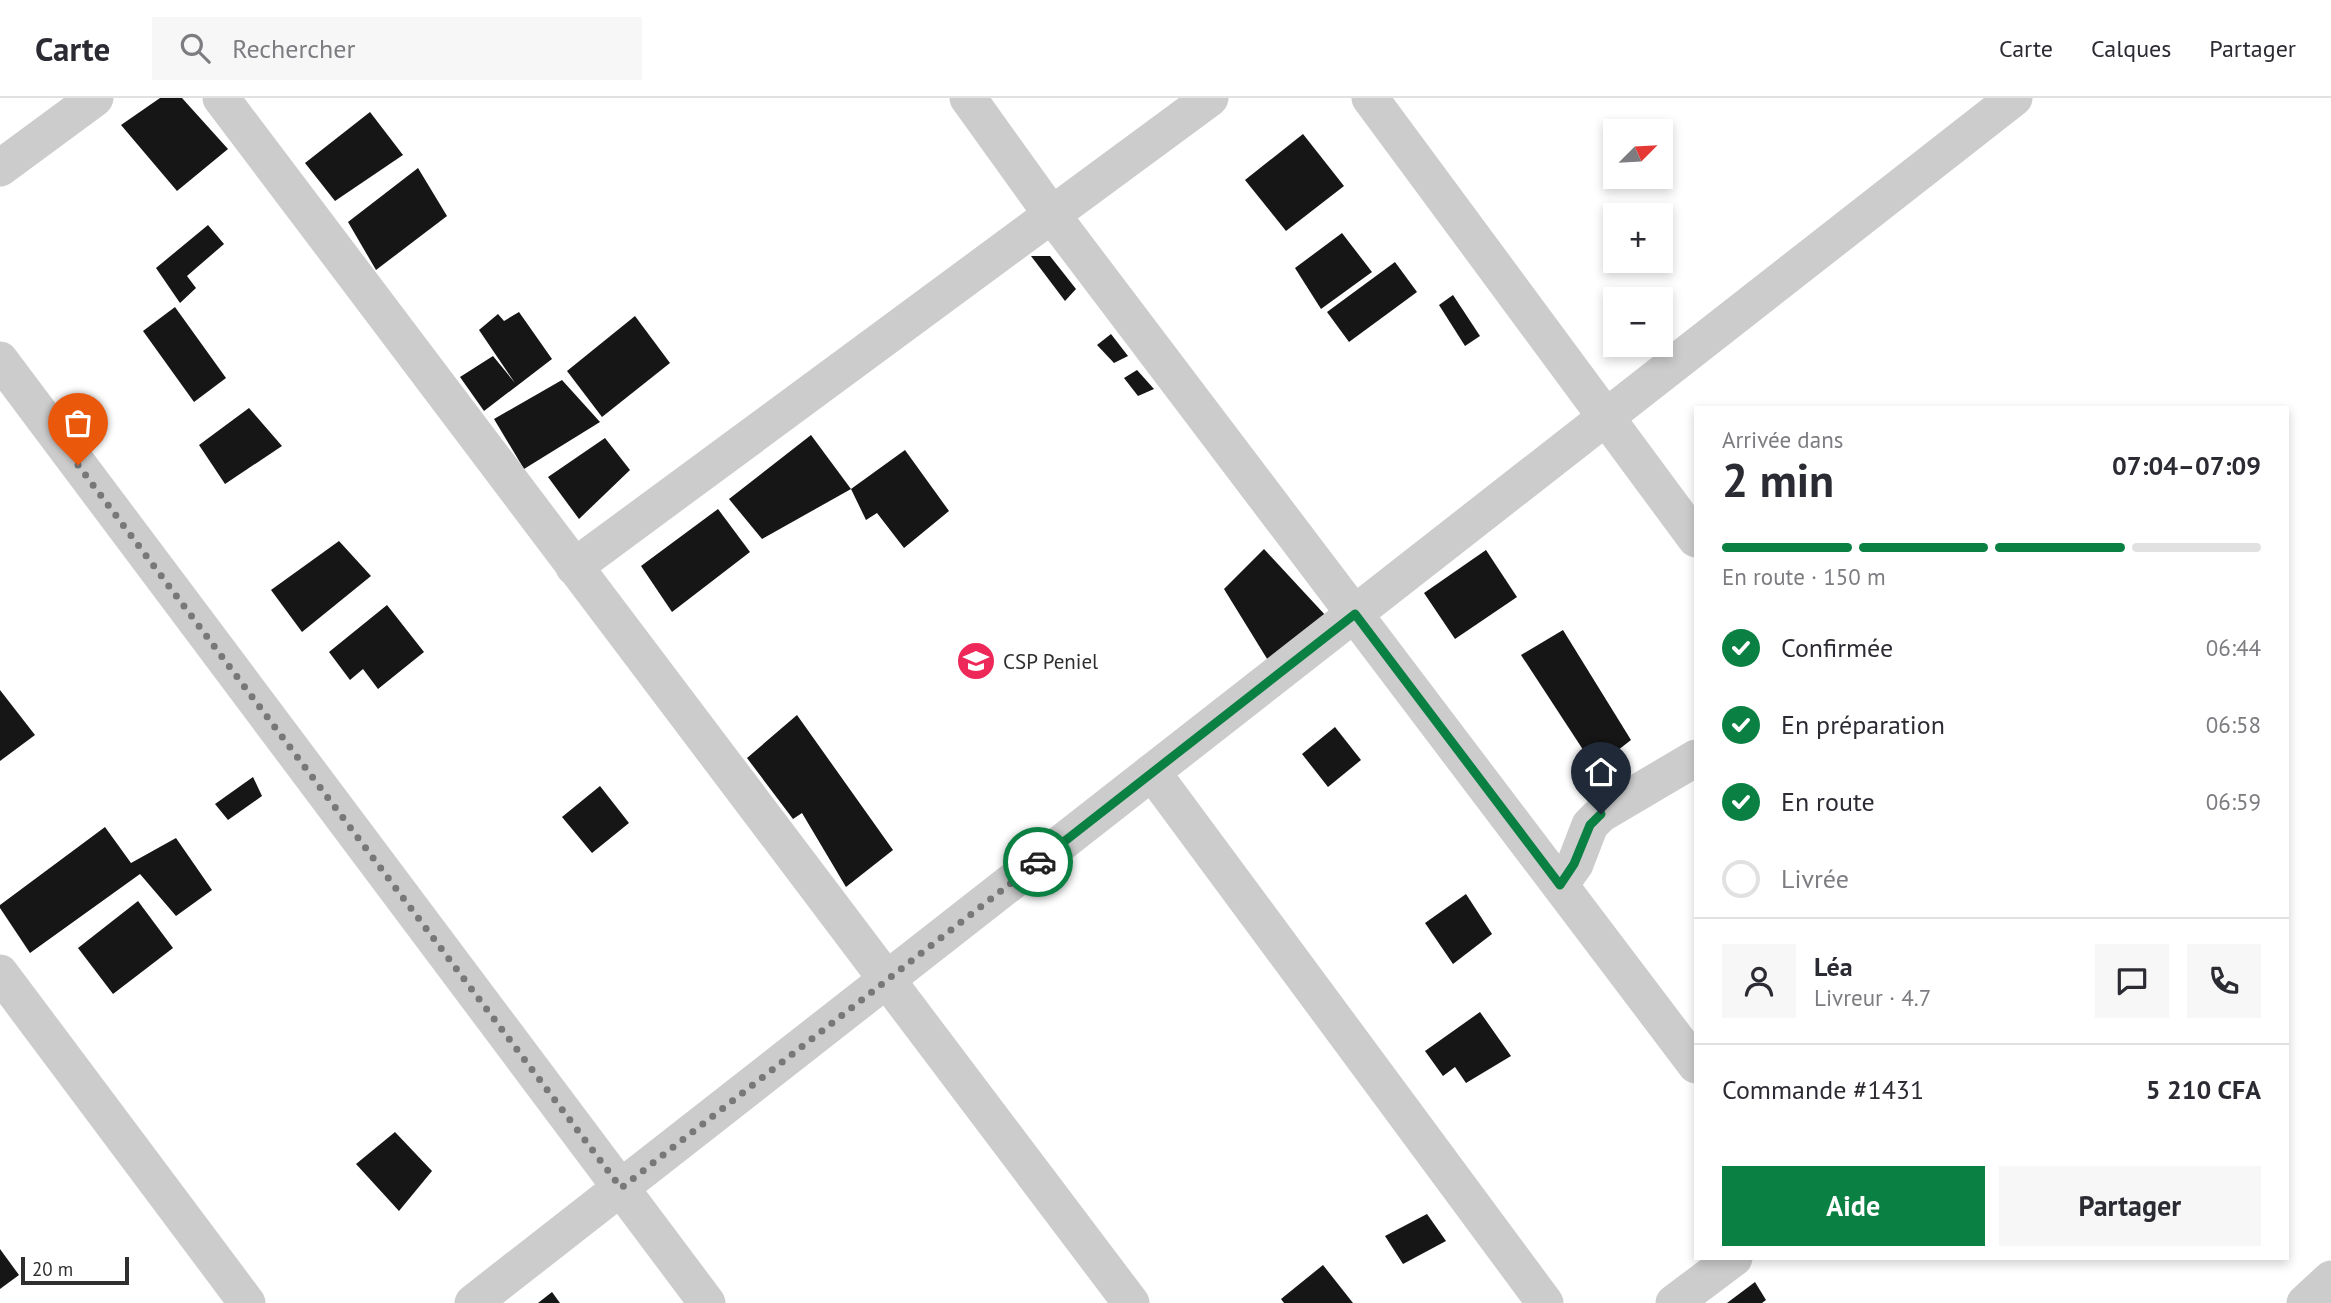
<!DOCTYPE html>
<html lang="fr">
<meta charset="utf-8">
<style>
body{margin:0;font-family:"PT Sans",sans-serif;background:#f7f7f7;color:#2b2b33;height:100vh;display:flex;flex-direction:column;font-size:26px;white-space:nowrap}
*{box-sizing:border-box;margin:0}
p{font-size:23px;color:#7c7c81}
.icon{flex:none;width:38px;height:38px;fill:none;stroke:currentColor;stroke-width:2;stroke-linecap:round;stroke-linejoin:round}
.map{position:relative;flex:1;overflow:hidden}
.drawer{position:absolute;left:1694px;top:308px;width:595px;height:854px;display:flex;flex-direction:column;background:#fff;border-radius:0px;box-shadow:0 4px 10px #0003}
.drawer>*{flex:none}
.needle{width:46px;rotate:66deg}
.tools{position:absolute;left:1603px;top:21px;display:grid;gap:14px}
.tools a{display:grid;place-items:center;width:70px;height:70px;border-radius:0px;background:#fff;box-shadow:0 4px 10px #0003;font-size:35px}
.scale{position:absolute;left:21px;bottom:18px;width:108px;box-sizing:border-box;padding-left:7px;border:4px solid #2f2f2f;border-top:0;font-size:19px;line-height:24px;white-space:nowrap;color:#2f2f2f;-webkit-text-stroke:5px #fff;paint-order:stroke}
.pin{position:absolute;display:grid;place-items:center;width:60px;height:60px;color:#fff;margin:-72px -30px;border-radius:50% 50% 50% 0;rotate:-45deg;box-shadow:0 0 7px #0007}
.pin .icon{rotate:45deg}
.courier{position:absolute;display:grid;place-items:center;width:70px;height:70px;margin:-35px;border:5px solid #0b8043;border-radius:50%;background:#fff;color:#222;box-shadow:0 2px 9px #0007}
.headline em{font-style:normal;font-weight:600}
.headline div{display:flex;flex-direction:column-reverse}
.headline{display:flex;align-items:center;justify-content:space-between;height:119px;padding:0 28px}
h1{font-size:46px;font-weight:600;line-height:52px}
.bar{display:grid;grid-template-columns:repeat(4,1fr);gap:10px 7px;align-content:center;height:84px;padding:0 28px}
.bar i{height:9px;border-radius:5px;background:#e1e1e2}
.bar .selected{background:#0b8043}
.bar p{grid-column:span 4}
.line{display:flex;align-items:center;gap:18px;padding:0 28px;border-top:2px solid #e1e1e2}
.line div{flex:1}
.round{display:grid;place-items:center;flex:none;width:74px;height:74px;border-radius:0px;background:#f7f7f7}
ol{padding:0 28px;list-style:none}
li{display:flex;align-items:center;gap:21px;height:77px}
li p{margin-inline-start:auto}
li .icon{padding:7px;border-radius:50%;background:#0b8043;color:#fff;stroke-width:4}
li:last-child{color:#7c7c81}
li i{width:38px;height:38px;border:4px solid #e1e1e2;border-radius:50%}
.action{display:flex;gap:14px;margin-top:auto;padding:14px 28px}
.action a{flex:1;height:80px;border-radius:0px;background:#0b8043;color:#fff;font-size:28px;font-weight:600;line-height:80px;text-align:center}
.action a+a{background:#f7f7f7;color:#2b2b33}
header{display:flex;align-items:center;gap:42px;box-sizing:border-box;height:98px;padding:0 35px;background:#fff;border-bottom:2px solid #e1e1e2}
header strong{font-size:33px}
nav{display:flex;gap:38px;margin-inline-start:auto;font-size:24px}
.search{width:490px;height:63px;background:#f7f7f7;display:flex;align-items:center;gap:18px;box-sizing:border-box;padding:0 24px;border-radius:0px;color:#7c7c81;font-size:26px}
.map>svg:first-child{display:block}
.building{fill:#161616}
.lines{fill:none;stroke-linecap:round;stroke-linejoin:round}
.minor{stroke:#ccc;stroke-width:37}
.done{stroke:#787878;stroke-width:7;stroke-dasharray:0 12.6}
.route{stroke:#0b8043;stroke-width:9}
.labels{text-anchor:middle;dominant-baseline:central;stroke-width:7;stroke-linejoin:round;paint-order:stroke}
.poi-label{font-size:21px;fill:#2f2f2f;stroke:#fff;text-anchor:start}
</style>
<header>
<strong>Carte</strong>
<div class="search"><svg class="icon" aria-label="search" viewBox="0 0 24 24"><circle cx="10" cy="10" r="6"/><path d="M15 15l6 6"/></svg>Rechercher</div>
<nav><a>Carte</a><a>Calques</a><a>Partager</a></nav>
</header>
<div class="map">
<svg width="2331" height="1205" viewBox="0 0 2331 1205">
<rect width="100%" height="100%" fill="#fff"/>
<!-- building -->
<g class="building">
<polygon points="160,0 182,0 228,51 177,93 121,27"/>
<polygon points="370,14 403,57 335,103 305,65"/>
<polygon points="1303,36 1344,88 1286,133 1245,82"/>
<polygon points="418,70 447,118 376,172 348,124"/>
<polygon points="208,127 224,146 187,178 196,190 180,205 156,170"/>
<polygon points="1342,135 1372,174 1321,211 1295,170"/>
<polygon points="1031,158 1050,158 1076,191 1065,203"/>
<polygon points="1395,164 1417,194 1349,244 1327,214"/>
<polygon points="1453,197 1480,238 1465,248 1439,207"/>
<polygon points="175,209 226,280 194,304 143,233"/>
<polygon points="519,214 552,261 484,313 460,279 493,258 515,285 479,232 498,216 504,223"/>
<polygon points="635,218 670,265 602,319 567,273"/>
<polygon points="1111,236 1128,258 1114,265 1097,247"/>
<polygon points="1137,272 1154,291 1138,298 1124,280"/>
<polygon points="562,282 600,324 524,371 494,321"/>
<polygon points="249,310 282,348 225,386 199,347"/>
<polygon points="811,337 851,391 762,441 729,401"/>
<polygon points="605,340 630,372 579,421 548,379"/>
<polygon points="905,352 949,413 904,450 877,415 866,422 851,391"/>
<polygon points="718,411 750,454 672,514 641,468"/>
<polygon points="339,443 371,478 302,534 271,492"/>
<polygon points="1264,451 1327,519 1269,564 1224,491"/>
<polygon points="1486,452 1517,499 1455,541 1424,495"/>
<polygon points="387,507 424,554 378,591 363,571 350,582 329,554"/>
<polygon points="1563,532 1631,642 1595,670 1521,557"/>
<polygon points="0,592 35,637 0,663"/>
<polygon points="797,617 893,752 846,789 802,715 793,721 747,660"/>
<polygon points="1335,629 1361,662 1328,689 1302,656"/>
<polygon points="253,679 262,698 228,722 215,706"/>
<polygon points="600,688 629,725 592,755 562,719"/>
<polygon points="105,729 131,765 176,740 212,792 176,818 140,776 30,855 0,810 0,807"/>
<polygon points="1466,796 1492,836 1453,866 1425,825"/>
<polygon points="138,803 173,850 113,896 78,850"/>
<polygon points="1480,914 1511,958 1466,985 1455,969 1443,978 1425,953"/>
<polygon points="395,1034 432,1073 399,1113 356,1066"/>
<polygon points="1427,1116 1446,1143 1403,1166 1385,1138"/>
<polygon points="0,1151 19,1177 0,1191"/>
<polygon points="1323,1167 1353,1205 1284,1205 1281,1201"/>
<polygon points="1755,1184 1766,1202 1762,1205 1727,1205"/>
<polygon points="552,1194 560,1205 538,1205"/>
</g>
<g class="lines">
<!-- minor -->
<g class="minor">
<polyline points="221,0 1131,1205"/>
<polyline points="968,0 1052,117 1696,967"/>
<polyline points="1370,0 1696,441"/>
<polyline points="0,70 95,0"/>
<polyline points="0,262 707,1205"/>
<polyline points="574,469 1210,0"/>
<polyline points="1152,674 1545,1205"/>
<polyline points="1560,787 1575,766 1590,727 1601,716 1696,660"/>
<polyline points="0,875 247,1205"/>
<polyline points="473,1205 2014,0"/>
<polyline points="1674,1205 1734,1160"/>
<polyline points="2305,1205 2331,1181"/>
</g>
</g>
<g class="lines">
<!-- done -->
<polyline class="done" points="78,367 621,1090 1038,764"/>
<!-- route -->
<polyline class="route" points="1038,764 1355,516 1560,787 1574,766 1590,727 1601,716"/>
</g>
<!-- icons -->
<defs>
<symbol id="school-disc" viewBox="-11 -11 22 22"><circle r="9.5" fill="#ee2858" stroke="#fff"/><path d="M0-5L7-2L0 1L-7-2ZM-4 1L0 2.5L4 1V4Q0 6-4 4Z" fill="#fff"/></symbol>
</defs>
<g fill-rule="evenodd">
<use href="#school-disc" x="954" y="541" width="44" height="44"/>
</g>
<g class="labels">
<!-- poi labels -->
<g class="poi-label">
<text x="1003" y="563">CSP Peniel</text>
</g>
</g>
</svg>
<div class="tools">
<a><svg class="needle" viewBox="-14 -14 28 28"><path d="M0-13l5 13h-10z" fill="#e53935"/><path d="M0 13l5-13h-10z" fill="#7c7c81"/></svg></a>
<a>+</a>
<a>−</a>
</div>
<div class="scale">20 m</div>
<div class="pin" style="left:78px;top:367px;background:#ea580c"><svg class="icon" aria-label="bag" viewBox="0 0 24 24"><path d="M5 8h14l-1 12H6zM9 8a3 3 0 0 1 6 0"/></svg></div>
<div class="pin" style="left:1601px;top:716px;background:#1f2937"><svg class="icon" aria-label="home" viewBox="0 0 24 24"><path d="M3 11l9-7 9 7M6 9v11h12V9"/></svg></div>
<div class="courier" style="left:1038px;top:764px"><svg class="icon" aria-label="car" viewBox="0 0 24 24"><path d="M5 17H2v-5l4-1 3-4h7l3 4 3 1v5h-3M9 17h6M6 11h13"/><circle cx="7" cy="17" r="2"/><circle cx="17" cy="17" r="2"/></svg></div>
<section class="drawer">
<div class="headline"><div><h1>2 min</h1><p>Arrivée dans</p></div><em>07:04–07:09</em></div>
<div class="bar"><i class="selected"></i><i class="selected"></i><i class="selected"></i><i></i><p>En route · 150 m</p></div>
<ol>
<li><svg class="icon" aria-label="check" viewBox="0 0 24 24"><path d="M5 12l5 5 9-10"/></svg>Confirmée<p>06:44</p></li>
<li><svg class="icon" aria-label="check" viewBox="0 0 24 24"><path d="M5 12l5 5 9-10"/></svg>En préparation<p>06:58</p></li>
<li><svg class="icon" aria-label="check" viewBox="0 0 24 24"><path d="M5 12l5 5 9-10"/></svg>En route<p>06:59</p></li>
<li><i></i>Livrée</li>
</ol>
<div class="line" style="height:126px"><a class="round"><svg class="icon" aria-label="person" viewBox="0 0 24 24"><circle cx="12" cy="8" r="4"/><path d="M4 21q1-7 8-7t8 7"/></svg></a><div><b>Léa</b><p>Livreur · 4.7</p></div><a class="round"><svg class="icon" aria-label="chat" viewBox="0 0 24 24"><path d="M4 5h16v11H9l-5 4z"/></svg></a><a class="round"><svg class="icon" aria-label="phone" viewBox="0 0 24 24"><path d="M5 4h4l2 5-3 2q2 4 5 5l2-3 5 2v4C11 20 4 13 5 4z"/></svg></a></div>
<div class="line" style="height:91px"><div>Commande #1431</div><b>5 210 CFA</b></div>
<div class="action"><a>Aide</a><a>Partager</a></div>
</section>
</div>
